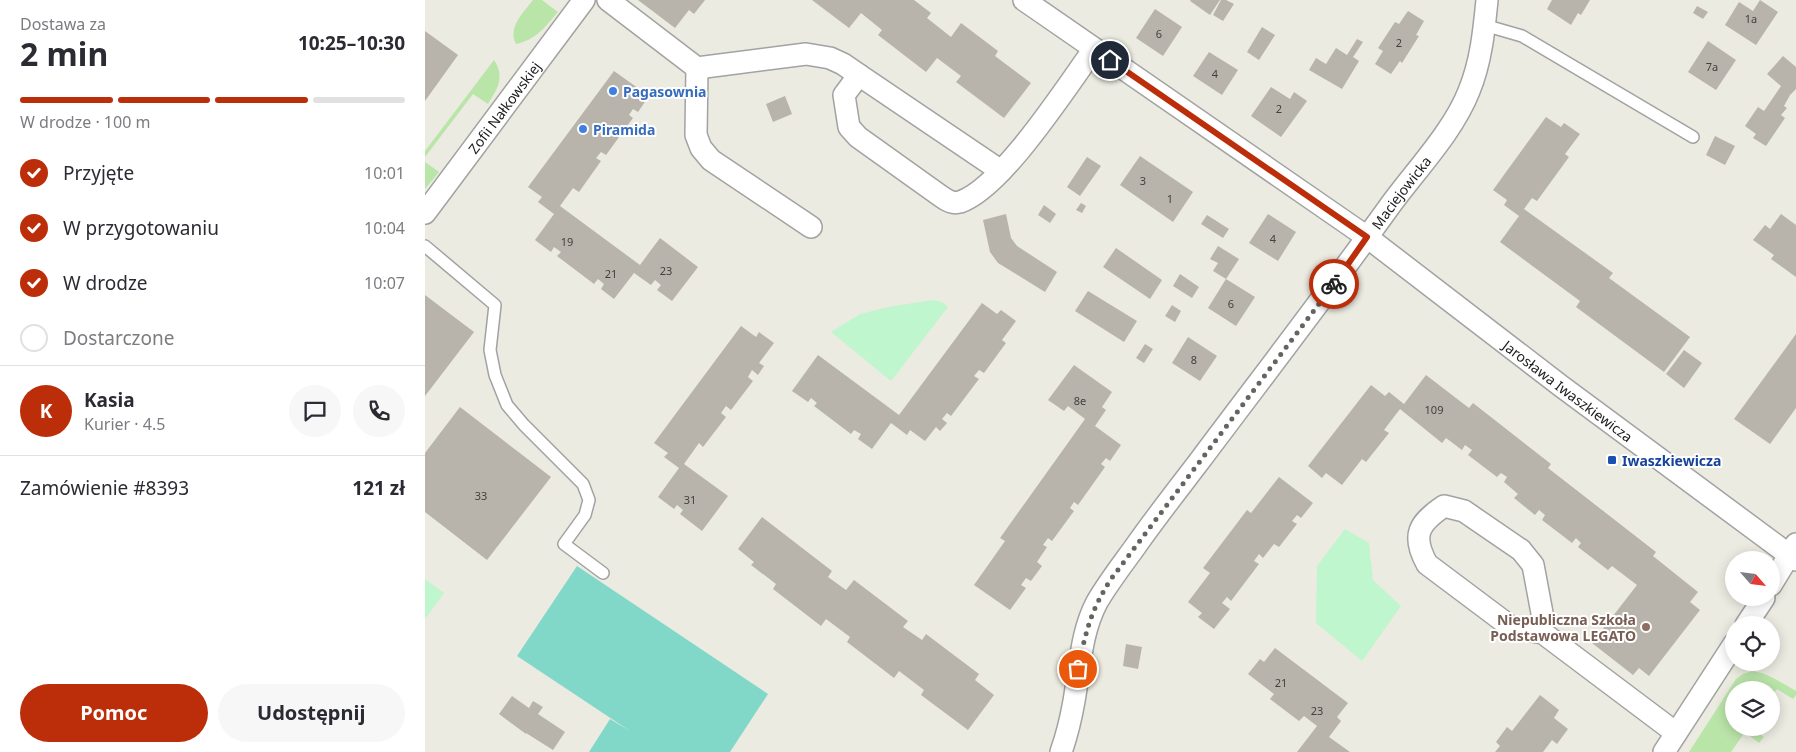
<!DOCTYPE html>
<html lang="pl">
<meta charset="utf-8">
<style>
body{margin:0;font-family:"Noto Sans",sans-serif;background:#f7f7f7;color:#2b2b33;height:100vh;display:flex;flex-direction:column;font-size:19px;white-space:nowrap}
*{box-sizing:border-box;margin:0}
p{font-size:16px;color:#7c7c81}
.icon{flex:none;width:28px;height:28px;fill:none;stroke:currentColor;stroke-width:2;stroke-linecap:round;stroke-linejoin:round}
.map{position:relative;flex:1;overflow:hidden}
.details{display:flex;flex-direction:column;background:#fff;width:425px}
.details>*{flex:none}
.needle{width:32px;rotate:118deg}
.fabs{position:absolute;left:1300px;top:551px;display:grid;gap:10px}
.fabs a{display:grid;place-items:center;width:55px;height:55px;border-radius:50%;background:#fff;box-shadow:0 2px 12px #0003;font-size:25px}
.pin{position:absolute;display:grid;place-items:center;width:42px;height:42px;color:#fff;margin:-21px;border:2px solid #fff;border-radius:50%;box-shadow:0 1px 5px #0007}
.courier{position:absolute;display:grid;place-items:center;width:50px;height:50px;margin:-25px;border:4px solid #bc2e0a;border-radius:50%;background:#fff;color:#222;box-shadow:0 1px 6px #0007}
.overview em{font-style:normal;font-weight:700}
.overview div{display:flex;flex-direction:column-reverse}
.overview{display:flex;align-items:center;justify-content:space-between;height:85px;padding:0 20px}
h1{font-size:32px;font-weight:700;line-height:38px}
.bar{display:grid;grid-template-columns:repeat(4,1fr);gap:8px 5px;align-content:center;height:60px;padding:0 20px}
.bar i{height:6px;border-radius:4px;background:#e1e1e2}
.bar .selected{background:#bc2e0a}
.bar p{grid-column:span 4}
.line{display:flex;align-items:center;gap:12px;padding:0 20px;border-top:1px solid #e1e1e2}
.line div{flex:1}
.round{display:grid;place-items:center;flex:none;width:52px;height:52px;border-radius:26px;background:#f7f7f7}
ol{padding:0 20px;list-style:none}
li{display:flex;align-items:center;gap:15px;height:55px}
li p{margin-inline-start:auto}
li .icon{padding:5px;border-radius:50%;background:#bc2e0a;color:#fff;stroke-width:4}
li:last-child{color:#7c7c81}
li i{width:28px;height:28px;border:2px solid #e1e1e2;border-radius:50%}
.primary-button{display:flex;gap:10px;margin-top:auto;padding:10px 20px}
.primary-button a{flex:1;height:58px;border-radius:30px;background:#bc2e0a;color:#fff;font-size:20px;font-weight:700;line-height:58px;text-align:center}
.primary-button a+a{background:#f7f7f7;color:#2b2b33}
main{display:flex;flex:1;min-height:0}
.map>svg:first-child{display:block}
.grass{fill:#bae5a9}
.park{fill:#bff6ce}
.pitch{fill:#82d8c8}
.building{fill:#b8b4ab}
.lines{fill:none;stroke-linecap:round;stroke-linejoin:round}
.service-casing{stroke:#a2a2a2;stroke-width:14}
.minor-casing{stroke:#a2a2a2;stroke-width:24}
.service{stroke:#fff;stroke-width:11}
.minor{stroke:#fff;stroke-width:21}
.done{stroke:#646460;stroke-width:5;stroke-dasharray:0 9}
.route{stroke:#bc2e0a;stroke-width:6}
.shop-dot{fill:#3f7fe0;stroke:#fff;stroke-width:2}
.transit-dot{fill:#1a4fb4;stroke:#fff;stroke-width:2}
.education-dot{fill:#8d6e63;stroke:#fff;stroke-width:2}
.labels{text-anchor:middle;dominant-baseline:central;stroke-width:4;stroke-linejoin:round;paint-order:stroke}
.number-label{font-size:11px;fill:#42413f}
.shop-label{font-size:14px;font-weight:bold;fill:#366cbe;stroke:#fff;text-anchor:start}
.street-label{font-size:14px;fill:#1b1b1b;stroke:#fff}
.transit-label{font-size:14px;font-weight:bold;fill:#164399;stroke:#fff;text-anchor:start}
.education-label{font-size:14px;font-weight:bold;fill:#785e54;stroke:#fff;text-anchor:end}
</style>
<main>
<section class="details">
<div class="overview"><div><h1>2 min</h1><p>Dostawa za</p></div><em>10:25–10:30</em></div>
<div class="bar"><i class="selected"></i><i class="selected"></i><i class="selected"></i><i></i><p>W drodze · 100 m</p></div>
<ol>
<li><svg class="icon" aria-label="check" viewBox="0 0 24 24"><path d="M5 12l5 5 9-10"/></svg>Przyjęte<p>10:01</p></li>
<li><svg class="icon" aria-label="check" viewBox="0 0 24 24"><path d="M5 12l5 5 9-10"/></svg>W przygotowaniu<p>10:04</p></li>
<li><svg class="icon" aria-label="check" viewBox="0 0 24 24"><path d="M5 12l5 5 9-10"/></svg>W drodze<p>10:07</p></li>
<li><i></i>Dostarczone</li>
</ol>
<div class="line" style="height:90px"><b class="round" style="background:#bc2e0a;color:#fff">K</b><div><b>Kasia</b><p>Kurier · 4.5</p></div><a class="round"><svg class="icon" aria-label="chat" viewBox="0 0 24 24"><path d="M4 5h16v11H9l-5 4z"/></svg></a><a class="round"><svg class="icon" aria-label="phone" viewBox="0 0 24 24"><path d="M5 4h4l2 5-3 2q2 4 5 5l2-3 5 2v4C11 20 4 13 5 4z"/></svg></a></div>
<div class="line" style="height:65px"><div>Zamówienie #8393</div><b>121 zł</b></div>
<div class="primary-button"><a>Pomoc</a><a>Udostępnij</a></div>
</section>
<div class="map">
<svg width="1371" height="752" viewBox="0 0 1371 752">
<rect width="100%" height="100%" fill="#ecebe1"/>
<!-- grass -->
<g class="grass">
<path d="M108,0h9l16,12c-13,15 -22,28 -42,32 -9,-17 8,-32 17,-44z"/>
<path d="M69,60c11,17 4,28 -6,44l-15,-10 -48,63v-6z"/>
<polygon points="0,162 14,172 0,189"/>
<path d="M1327,671c16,2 30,12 44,20v4l-3,4 -16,-10 -6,7v-6h-37v38h17l13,9 -5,6 -14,-11 -14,20h-42l47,-73 7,-5z"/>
</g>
<!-- park -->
<g class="park">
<polygon points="508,300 517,302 523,307 466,381 406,332 435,314 463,307"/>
<polygon points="920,529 944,543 948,580 976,606 937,661 891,623 892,566"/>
<polygon points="0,579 19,593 0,619"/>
</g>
<!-- pitch -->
<polygon class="pitch" points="152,566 343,694 305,752 164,752 185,719 205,731 92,656"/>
<!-- building -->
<g class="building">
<polygon points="213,0 280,0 269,14 264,10 250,28"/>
<polygon points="387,0 489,0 506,13 502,18 526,37 536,23 573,51 570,56 606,83 579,118 531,82 536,76 512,58 501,72 453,35 457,30 436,13 424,28"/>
<polygon points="766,0 795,0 785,15 765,1"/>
<polygon points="796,0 801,0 809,4 798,21 788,15"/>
<polygon points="1127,0 1165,0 1156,15 1153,13 1146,25 1122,9"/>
<polygon points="1335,0 1353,12 1331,45 1300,25 1314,2 1328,11"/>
<polygon points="1272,6 1283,12 1278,19 1268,13"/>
<polygon points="730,9 757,27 738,56 711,38"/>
<polygon points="983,11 999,21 991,35 994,36 977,63 975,61 966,74 950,64 958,51 953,48 970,22 974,24"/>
<polygon points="837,27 850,35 834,60 822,52"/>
<polygon points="0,31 33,55 0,101"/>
<polygon points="932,39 938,42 928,57 934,61 917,89 884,70 891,58 901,64 911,48 922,55"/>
<polygon points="1283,41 1311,60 1291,90 1263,72"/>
<polygon points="784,52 813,70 797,95 768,76"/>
<polygon points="1358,56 1371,67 1371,89 1365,95 1359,106 1362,108 1356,115 1360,118 1341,146 1328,138 1331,134 1320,126 1333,107 1339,111 1356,86 1342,74"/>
<polygon points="189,71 224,96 213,112 208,109 204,115 208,118 181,155 176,152 171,158 176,161 154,192 148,188 135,206 215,265 235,238 273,267 247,301 232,290 236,285 230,280 226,285 209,273 189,299 176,289 179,284 173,279 169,284 132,256 136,252 129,247 126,252 110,240 129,214 113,202 117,197 103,187"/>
<polygon points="846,87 865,99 869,92 882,101 856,137 826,116"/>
<polygon points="360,96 367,114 348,122 341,104"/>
<polygon points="1121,117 1136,127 1139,123 1155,134 1140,154 1144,157 1112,201 1107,198 1099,209 1188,273 1184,278 1265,337 1239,372 1151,307 1155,301 1075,242 1094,216 1079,205 1082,200 1068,190"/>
<polygon points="1290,136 1310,146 1300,165 1281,155"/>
<polygon points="715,156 768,192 748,222 695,185"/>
<polygon points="662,157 676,166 655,196 642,187"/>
<polygon points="656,203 661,206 657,213 651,210"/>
<polygon points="619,205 631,214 625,223 613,215"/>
<polygon points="581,214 586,238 592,246 632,272 620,292 573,263 565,252 558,220"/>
<polygon points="843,214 871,232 853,261 824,243"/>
<polygon points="1356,214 1371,225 1371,277 1346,259 1349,255 1328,240 1340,225 1345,229"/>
<polygon points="782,215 804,229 798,238 776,224"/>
<polygon points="793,246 814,259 801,279 788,271 793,263 785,259"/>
<polygon points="691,248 737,280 725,299 678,267"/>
<polygon points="755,274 774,287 767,298 748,286"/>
<polygon points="801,279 830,297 811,326 783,308"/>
<polygon points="663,291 712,321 699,342 650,311"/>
<polygon points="0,295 49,332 0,396"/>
<polygon points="557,303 572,314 576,310 591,321 577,340 581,343 559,373 554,370 549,376 554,379 526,416 522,413 517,419 522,423 515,431 511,427 500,441 485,430 482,435 466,423 447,449 433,439 436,434 429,430 426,434 389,406 392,403 386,398 383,402 367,391 393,355 474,415"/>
<polygon points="747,305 756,311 750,322 740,316"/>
<polygon points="316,326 331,337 334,332 349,343 334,363 339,366 333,375 327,370 323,377 328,381 306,410 301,406 296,413 301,417 278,447 274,443 259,464 303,496 277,531 255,514 258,510 252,505 249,509 233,497 254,468 239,457 243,453 229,443"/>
<polygon points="1371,334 1371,408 1345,444 1309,419"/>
<polygon points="763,337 792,356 775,381 747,363"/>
<polygon points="720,344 728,349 719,363 711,358"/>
<polygon points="1259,350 1277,363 1259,388 1241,374"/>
<polygon points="649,365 687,392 677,407 681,410 670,426 696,445 685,461 681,458 676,464 680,467 653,505 649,502 645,508 649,511 627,541 623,538 618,545 622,547 612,562 617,566 606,581 601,578 596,585 601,588 585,610 549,585 580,541 575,538 660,419 643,406 639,411 623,400"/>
<polygon points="1001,375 1044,408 1048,403 1126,464 1123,468 1231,552 1228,556 1273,592 1265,602 1275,610 1224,676 1214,668 1208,675 1167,643 1212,585 1187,566 1183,570 1153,547 1156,543 1151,538 1147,543 1117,520 1120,515 1114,510 1110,515 1089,498 1093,494 1079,482 1082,477 1076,473 1072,477 1043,455 1047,450 1040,445 1037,450 1021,438 1017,443 975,409 959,430 964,433 941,462 937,459 917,485 901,473 897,478 883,466 946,385 960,396 964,392 979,404"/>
<polygon points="35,407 126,477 62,560 0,512 0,453"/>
<polygon points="854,477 888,503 876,518 872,515 867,521 872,524 854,547 849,544 838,558 834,554 829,561 834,564 806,601 802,597 797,603 805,609 789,629 773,617 777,613 763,602 785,573 778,568 822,510 826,513"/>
<polygon points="337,517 407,571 403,577 421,590 429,580 483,621 478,627 497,640 501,634 554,674 550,680 569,695 543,730 496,695 499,690 474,671 469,678 422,642 425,637 401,619 396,626 348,589 351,584 326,565 329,562 313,549"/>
<polygon points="701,644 717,647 713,669 698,666"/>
<polygon points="850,648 923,703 912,717 916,721 904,737 925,752 872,752 892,726 879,716 874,721 845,699 849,694 823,674 835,659 839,662"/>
<polygon points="1115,695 1134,710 1129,718 1143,729 1132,744 1127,740 1118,752 1070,752 1075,746 1071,742 1082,727 1087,731"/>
<polygon points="87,696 104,708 108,701 118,707 113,714 140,732 128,750 101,733 101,734 74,714"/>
</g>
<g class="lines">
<defs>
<g id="service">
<polyline points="1059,25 1097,36 1268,137"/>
<polyline points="0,246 70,305 65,350 70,375 82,405 99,425 158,484 164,500 160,515 139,544 178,573"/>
</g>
<g id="minor">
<path d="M183,0l89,68 109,-14 24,4 13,6 16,11 -15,20 5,32 9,10 84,60c6,4 11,7 18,5 42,-14 107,-116 134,-153"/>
<path id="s1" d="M599,0l343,237 194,149 235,174"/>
<polyline points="272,68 271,135 276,148 286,160 386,227"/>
<polyline points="434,75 576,171"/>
<path id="s2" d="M0,213l159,-213"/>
<polyline points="1346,585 1371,544"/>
<polyline points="1321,625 1339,598"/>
<path d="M1118,633l-1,-20 -9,-48 -12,-15 -57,-39 -20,-5c-25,17 -33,29 -17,58l84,63 32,6 133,100"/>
<path id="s3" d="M636,752c6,-17 10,-34 13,-51 6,-34 7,-69 23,-99 11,-19 25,-37 38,-55 21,-30 44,-59 66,-88 63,-84 127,-167 188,-252 26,-36 64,-75 80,-116 12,-29 15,-60 18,-91"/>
<polyline points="1239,752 1309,644"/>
</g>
</defs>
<!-- service casing -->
<use href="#service" class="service-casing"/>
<!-- minor casing -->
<use href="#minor" class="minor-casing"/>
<!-- service -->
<use href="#service" class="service"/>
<!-- minor -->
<use href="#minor" class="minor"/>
</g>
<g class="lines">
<!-- done -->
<path class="done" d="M653,669c8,-38 12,-57 33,-90l223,-295"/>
<!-- route -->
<polyline class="route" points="685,60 942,237 909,284"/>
</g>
<!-- markers -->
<g class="shop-dot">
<circle cx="188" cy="91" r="5"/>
<circle cx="158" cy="129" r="5"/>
</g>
<rect class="transit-dot" x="1182" y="455" width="10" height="10" rx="2.5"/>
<circle class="education-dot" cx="1221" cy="627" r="5"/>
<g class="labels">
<!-- number labels -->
<g class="number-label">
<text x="1326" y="18">1a</text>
<text x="734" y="33">6</text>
<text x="974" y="42">2</text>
<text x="1287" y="66">7a</text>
<text x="790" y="73">4</text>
<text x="854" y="108">2</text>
<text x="718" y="180">3</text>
<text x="745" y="198">1</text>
<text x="848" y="238">4</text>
<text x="142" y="241">19</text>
<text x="241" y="270">23</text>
<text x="186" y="273">21</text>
<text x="806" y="303">6</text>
<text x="769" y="359">8</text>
<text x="655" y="400">8e</text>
<text x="1009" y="409">109</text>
<text x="56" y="495">33</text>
<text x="265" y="499">31</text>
<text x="856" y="682">21</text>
<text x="892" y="710">23</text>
</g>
<!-- shop labels -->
<g class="shop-label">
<text x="198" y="91">Pagasownia</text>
<text x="168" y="129">Piramida</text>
</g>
<!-- street labels -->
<g class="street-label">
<text stroke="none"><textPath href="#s2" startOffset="132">Zofii Nałkowskiej</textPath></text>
<text stroke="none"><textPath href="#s3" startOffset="665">Maciejowicka</textPath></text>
<text stroke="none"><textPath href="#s1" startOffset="670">Jarosława Iwaszkiewicza</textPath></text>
</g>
<!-- transit labels -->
<g class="transit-label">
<text x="1197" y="460">Iwaszkiewicza</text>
</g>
<!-- education labels -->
<g class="education-label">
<text x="1211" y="619">Niepubliczna Szkoła<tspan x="1211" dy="16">Podstawowa LEGATO</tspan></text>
</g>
</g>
</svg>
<div class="fabs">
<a><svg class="needle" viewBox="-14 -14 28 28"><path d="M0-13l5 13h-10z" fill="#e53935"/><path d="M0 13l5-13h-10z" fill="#7c7c81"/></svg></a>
<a><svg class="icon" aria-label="locate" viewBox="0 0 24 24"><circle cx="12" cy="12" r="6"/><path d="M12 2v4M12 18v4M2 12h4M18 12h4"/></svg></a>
<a><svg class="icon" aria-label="layers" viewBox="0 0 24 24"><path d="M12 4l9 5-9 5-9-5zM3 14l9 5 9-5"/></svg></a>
</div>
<div class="pin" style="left:653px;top:669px;background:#ea580c"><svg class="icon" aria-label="bag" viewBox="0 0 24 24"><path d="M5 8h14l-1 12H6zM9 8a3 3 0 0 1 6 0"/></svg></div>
<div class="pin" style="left:685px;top:60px;background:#1f2937"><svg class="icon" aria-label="home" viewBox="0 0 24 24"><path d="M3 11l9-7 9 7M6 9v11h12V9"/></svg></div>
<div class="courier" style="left:909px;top:284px"><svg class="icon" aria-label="bike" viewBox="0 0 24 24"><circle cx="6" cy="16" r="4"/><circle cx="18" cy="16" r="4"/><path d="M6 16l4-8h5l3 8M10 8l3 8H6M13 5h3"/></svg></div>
</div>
</main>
